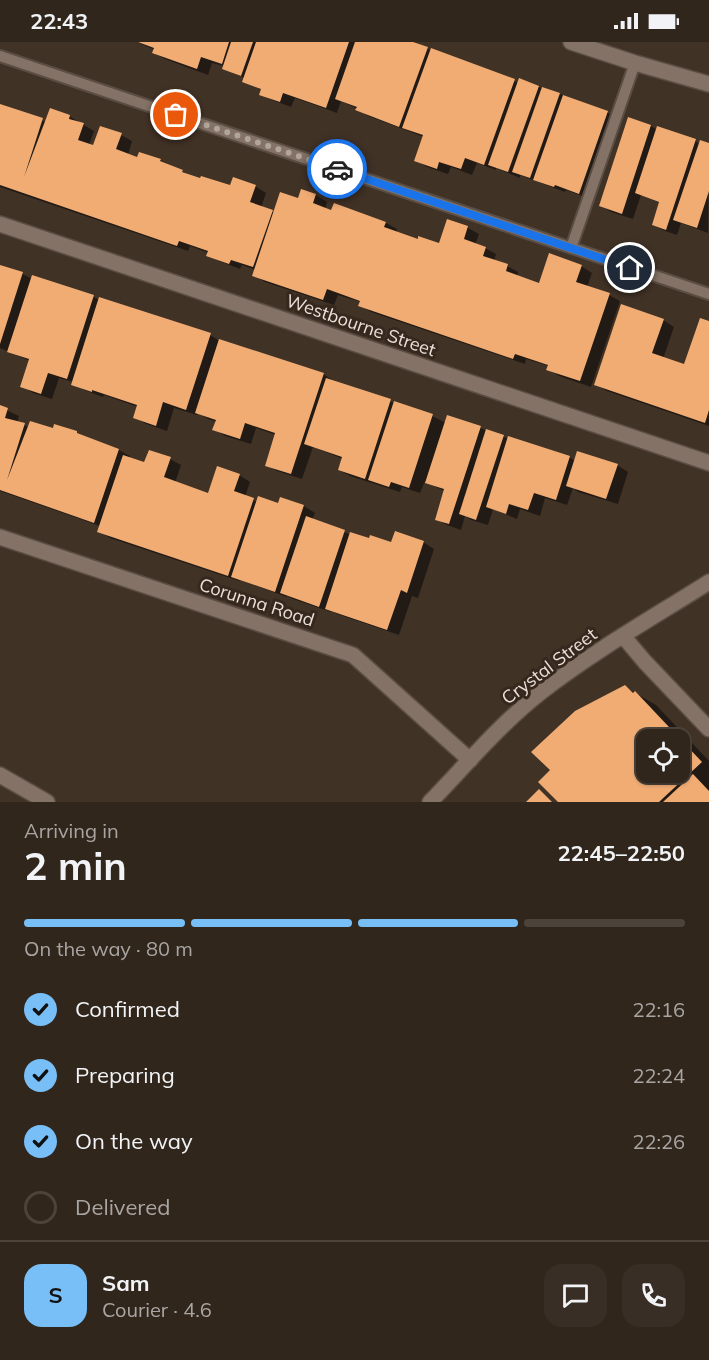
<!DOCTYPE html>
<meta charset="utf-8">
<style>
body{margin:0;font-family:Mulish,sans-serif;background:#392e25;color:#f1f3f6;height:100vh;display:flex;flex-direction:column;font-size:22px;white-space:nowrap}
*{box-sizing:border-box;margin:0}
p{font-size:20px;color:#a8a5a3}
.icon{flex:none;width:33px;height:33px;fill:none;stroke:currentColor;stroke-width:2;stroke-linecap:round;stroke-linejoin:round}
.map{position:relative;height:760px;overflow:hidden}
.drawer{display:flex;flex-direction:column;background:#31261c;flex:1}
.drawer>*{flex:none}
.fabs{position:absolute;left:636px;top:687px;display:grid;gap:12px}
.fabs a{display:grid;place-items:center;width:54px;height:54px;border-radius:12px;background:#31261c;box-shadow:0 2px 4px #0004,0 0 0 2px #4c433b;font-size:30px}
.pin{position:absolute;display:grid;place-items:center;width:51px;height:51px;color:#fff;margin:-26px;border:3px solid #fff;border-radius:50%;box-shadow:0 2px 6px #0007}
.courier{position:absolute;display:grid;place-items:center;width:60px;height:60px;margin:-30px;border:4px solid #1a73e8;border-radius:50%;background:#fff;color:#222;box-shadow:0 2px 8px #0007}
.overview em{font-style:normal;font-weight:700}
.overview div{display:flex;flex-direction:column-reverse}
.overview{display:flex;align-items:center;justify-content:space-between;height:102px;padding:0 24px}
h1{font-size:39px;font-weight:700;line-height:45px}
.bar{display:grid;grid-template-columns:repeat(4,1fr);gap:9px 6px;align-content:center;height:72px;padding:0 24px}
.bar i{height:8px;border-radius:4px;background:#4c433b}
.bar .on{background:#78bff7}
.bar p{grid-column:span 4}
.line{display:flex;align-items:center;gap:15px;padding:0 24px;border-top:2px solid #4c433b}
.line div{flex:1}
.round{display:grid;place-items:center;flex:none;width:63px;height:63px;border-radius:18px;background:#392e25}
ol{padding:0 24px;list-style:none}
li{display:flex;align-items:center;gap:18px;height:66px}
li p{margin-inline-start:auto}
li .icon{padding:6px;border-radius:50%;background:#78bff7;color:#111;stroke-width:4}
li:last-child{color:#a8a5a3}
li i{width:33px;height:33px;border:3px solid #4c433b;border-radius:50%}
.status{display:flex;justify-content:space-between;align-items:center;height:42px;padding:0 30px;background:#31261c;direction:ltr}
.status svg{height:16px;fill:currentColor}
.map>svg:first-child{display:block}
.shadow{fill:#0007;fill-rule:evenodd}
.building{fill:#f1ac74;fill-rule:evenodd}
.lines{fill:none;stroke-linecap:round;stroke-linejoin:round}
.lane-casing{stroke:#5a4d44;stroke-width:14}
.street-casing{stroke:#5a4d44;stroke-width:18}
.secondary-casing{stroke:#5a4d44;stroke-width:18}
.lane{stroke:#837265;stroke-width:10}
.street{stroke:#837265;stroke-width:15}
.secondary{stroke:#837265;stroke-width:15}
.done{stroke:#b0a49b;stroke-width:6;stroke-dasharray:0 10.8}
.route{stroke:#1a73e8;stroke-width:8}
.labels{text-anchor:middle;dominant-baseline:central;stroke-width:6;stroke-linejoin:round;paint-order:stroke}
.street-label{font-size:18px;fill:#ebe1da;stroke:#36281d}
</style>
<div class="status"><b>22:43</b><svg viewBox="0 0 49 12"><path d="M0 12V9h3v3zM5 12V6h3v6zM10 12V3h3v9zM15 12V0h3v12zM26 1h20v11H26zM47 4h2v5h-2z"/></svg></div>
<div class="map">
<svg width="709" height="760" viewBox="0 0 709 760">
<rect width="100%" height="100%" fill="#413226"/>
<!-- shadow -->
<g class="shadow">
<polygon points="137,0 409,0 519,41 539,45 560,52 608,71 619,77 590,157 566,148 565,150 520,133 520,136 496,126 496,128 477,121 472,133 451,125 448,132 427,125 416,118 424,95 368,74 358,67 341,59 337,71 295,56 291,65 272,58 261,52 262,48 244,39 245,36 235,32 224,26 224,24 212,21 208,33 165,17 154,11 155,8"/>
<polygon points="0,63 46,80 69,74 94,89 89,103 94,105 121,93 132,99 128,113 138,117 160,118 193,135 231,145 255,144 266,151 261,166 275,171 299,158 302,149 316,153 327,160 325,167 332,170 335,163 386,181 397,187 396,191 419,199 440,202 448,179 468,186 479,192 475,203 485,206 496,212 494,219 507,224 518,230 517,235 540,243 581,224 592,231 587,245 609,253 620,259 591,345 559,334 548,327 549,324 526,317 525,322 371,270 360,263 361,260 338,253 334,263 265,240 254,233 256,228 242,223 240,227 219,219 208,213 209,211 190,204 188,209 0,145"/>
<polygon points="629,77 651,84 657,88 695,99 700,102 709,103 708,191 681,181 677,193 665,189 653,183 660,161 641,153 633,177 611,170 600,163"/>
<polygon points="0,224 23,232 32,237 33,235 94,255 99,258 210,293 220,299 323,332 334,339 334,340 432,374 446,381 480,386 509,397 569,415 575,419 617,423 628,430 618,462 578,450 573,446 567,463 545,456 540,474 520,467 517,477 493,467 488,483 471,478 465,474 461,488 447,483 436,477 445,449 438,446 425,439 420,451 402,445 400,450 350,434 339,428 343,417 313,405 302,437 277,429 266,423 276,393 256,386 251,402 225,394 214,387 217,380 208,377 198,371 197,373 174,366 167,389 146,382 135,375 138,365 104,353 103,355 84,348 72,342 73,340 59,336 52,357 33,351 22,344 30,319 0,306"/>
<polygon points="663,278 674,285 663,317 685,324 709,281 709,384 607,349 596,343"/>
<polygon points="0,365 19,374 17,381 29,385 77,391 85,395 119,408 130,414 129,417 145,422 170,417 181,423 175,441 209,453 239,433 250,440 245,455 257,460 279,463 281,457 304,464 315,471 312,478 344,490 351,493 369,498 392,502 423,500 434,507 418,556 412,554 399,593 337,572 331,569 331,570 293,557 287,554 287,555 240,538 239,539 110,496 99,489 100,484 0,449"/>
<path d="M625,645l31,18 53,56v41h-149zM646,698h34v32h-34z"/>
</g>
<!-- building -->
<g class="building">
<polygon points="138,0 229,0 222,22 201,15 197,27 152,11 154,6"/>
<polygon points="231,0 253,0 241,34 222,27"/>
<polygon points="256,0 349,0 326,66 283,51 280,60 259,53 261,47 242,40"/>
<polygon points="355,0 413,0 428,5 399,85 355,68 357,65 335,57"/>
<polygon points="431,6 515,37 484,123 465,116 461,127 439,120 437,127 414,119 423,93 402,86"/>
<polygon points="519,36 539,44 508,130 488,123"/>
<polygon points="542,45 560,51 530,136 512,130"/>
<polygon points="563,53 608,69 579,152 555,143 554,145 533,138"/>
<polygon points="0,62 43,76 24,135 50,66 70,73 69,77 84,81 78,98 93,103 100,84 122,91 116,107 137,115 139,110 161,117 160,119 183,128 182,130 200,136 201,134 230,143 233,135 256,143 250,160 273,168 253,225 231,218 229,222 206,214 208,209 179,199 177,204 0,143"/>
<polygon points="628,75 651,83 622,172 599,164"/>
<polygon points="657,84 696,97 666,188 652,183 659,160 635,151"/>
<polygon points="700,98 709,101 709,149 697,186 673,178"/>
<polygon points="301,147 316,152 313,161 331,168 334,161 386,180 384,185 418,197 418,194 439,201 447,177 468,184 464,197 486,205 483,214 508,222 506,229 539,241 549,211 582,223 576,240 610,251 580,339 546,328 548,323 515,312 513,317 358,264 360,259 327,247 323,258 252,234 280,150 298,156"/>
<polygon points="0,223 23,230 0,302"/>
<polygon points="32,233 94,253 67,337 48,331 41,352 20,345 29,317 7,310"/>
<polygon points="99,255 211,291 186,368 163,360 156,384 133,376 137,363 92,348 92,350 71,343"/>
<polygon points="621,262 664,277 652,311 684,322 700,276 709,279 709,368 705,381 594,343"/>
<polygon points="219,297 324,331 291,432 265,424 275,391 245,381 240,397 212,388 216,378 195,371"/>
<polygon points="326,336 391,357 365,437 338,428 342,415 304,402"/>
<polygon points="394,359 433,372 409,446 391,440 389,445 368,438"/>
<polygon points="0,363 8,366 5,376 25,381 7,438 30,379 53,386 54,382 77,389 77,391 119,407 94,481 0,448"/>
<polygon points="447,373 481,384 449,482 435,478 444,447 425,441"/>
<polygon points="486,387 504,393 476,478 459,472"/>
<polygon points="508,394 570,414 556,458 534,451 528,468 509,462 506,472 486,465"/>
<polygon points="149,408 171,415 164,435 208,451 217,424 240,432 234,449 254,456 228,534 97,490 123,413 144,420"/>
<polygon points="577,409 618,422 606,457 566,444"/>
<polygon points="258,454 278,461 280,455 304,463 275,550 231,535"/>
<polygon points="306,474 345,488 319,565 280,551"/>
<polygon points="395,489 424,499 407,551 401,548 387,588 325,567 350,490 369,496 370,493 391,500"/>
<path d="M625,643l8,8 2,-2 67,71 -43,40h-101l-20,-20 12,-12 -19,-18 44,-41zM646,698h34v32h-34z"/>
<polygon points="693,732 709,749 709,760 663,760"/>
<polygon points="539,747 552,760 526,760"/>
</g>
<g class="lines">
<defs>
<g id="lane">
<polyline points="0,14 709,252"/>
<polyline points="571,206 635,21"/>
</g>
<g id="street">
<polyline points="571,0 635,21 709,42"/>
<polyline points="0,182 709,421"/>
<polyline points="0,495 353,613 470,718"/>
<polyline points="623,594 645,620 709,687"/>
<polyline points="0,733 47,760"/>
</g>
<path id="secondary" d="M430,760c36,-37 70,-78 111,-110 53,-41 111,-74 168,-110"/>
</defs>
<!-- lane casing -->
<use href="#lane" class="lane-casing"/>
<!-- street casing -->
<use href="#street" class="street-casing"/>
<!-- secondary casing -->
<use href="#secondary" class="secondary-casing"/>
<!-- lane -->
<use href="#lane" class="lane"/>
<!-- street -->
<use href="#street" class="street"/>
<!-- secondary -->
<use href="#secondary" class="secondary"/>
</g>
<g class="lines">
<!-- done -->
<polyline class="done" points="176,73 337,127"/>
<!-- route -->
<polyline class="route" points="337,127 630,226"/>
</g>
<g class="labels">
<!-- street labels -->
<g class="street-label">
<text transform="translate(361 283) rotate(19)">Westbourne Street</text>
<text transform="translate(257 560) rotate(18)">Corunna Road</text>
<text transform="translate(549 624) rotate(-37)">Crystal Street</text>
</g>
</g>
</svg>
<div class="fabs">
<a><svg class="icon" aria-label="locate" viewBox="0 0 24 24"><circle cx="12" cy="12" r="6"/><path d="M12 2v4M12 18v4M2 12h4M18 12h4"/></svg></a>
</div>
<div class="pin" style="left:176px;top:73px;background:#ea580c"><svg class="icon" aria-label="bag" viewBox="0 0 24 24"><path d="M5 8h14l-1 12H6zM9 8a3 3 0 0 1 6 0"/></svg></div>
<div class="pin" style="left:630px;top:226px;background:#1f2937"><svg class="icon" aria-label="home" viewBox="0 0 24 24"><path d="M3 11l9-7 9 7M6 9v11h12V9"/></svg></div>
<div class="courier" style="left:337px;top:127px"><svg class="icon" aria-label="car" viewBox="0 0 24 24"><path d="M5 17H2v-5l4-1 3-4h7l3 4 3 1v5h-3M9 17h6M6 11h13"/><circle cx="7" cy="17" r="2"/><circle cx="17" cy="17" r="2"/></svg></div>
</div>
<section class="drawer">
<div class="overview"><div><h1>2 min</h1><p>Arriving in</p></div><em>22:45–22:50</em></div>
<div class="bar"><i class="on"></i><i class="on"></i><i class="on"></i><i></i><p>On the way · 80 m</p></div>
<ol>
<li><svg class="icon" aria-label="check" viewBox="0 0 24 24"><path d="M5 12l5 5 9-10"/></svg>Confirmed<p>22:16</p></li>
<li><svg class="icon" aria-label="check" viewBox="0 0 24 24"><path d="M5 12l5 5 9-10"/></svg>Preparing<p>22:24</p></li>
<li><svg class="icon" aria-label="check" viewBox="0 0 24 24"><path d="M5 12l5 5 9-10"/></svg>On the way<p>22:26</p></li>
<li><i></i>Delivered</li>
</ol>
<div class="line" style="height:108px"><b class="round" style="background:#78bff7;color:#111">S</b><div><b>Sam</b><p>Courier · 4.6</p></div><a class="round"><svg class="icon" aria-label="chat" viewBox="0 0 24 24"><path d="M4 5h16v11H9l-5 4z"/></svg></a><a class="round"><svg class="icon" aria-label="phone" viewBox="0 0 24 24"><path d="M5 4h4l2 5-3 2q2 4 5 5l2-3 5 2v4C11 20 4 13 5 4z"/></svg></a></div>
</section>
